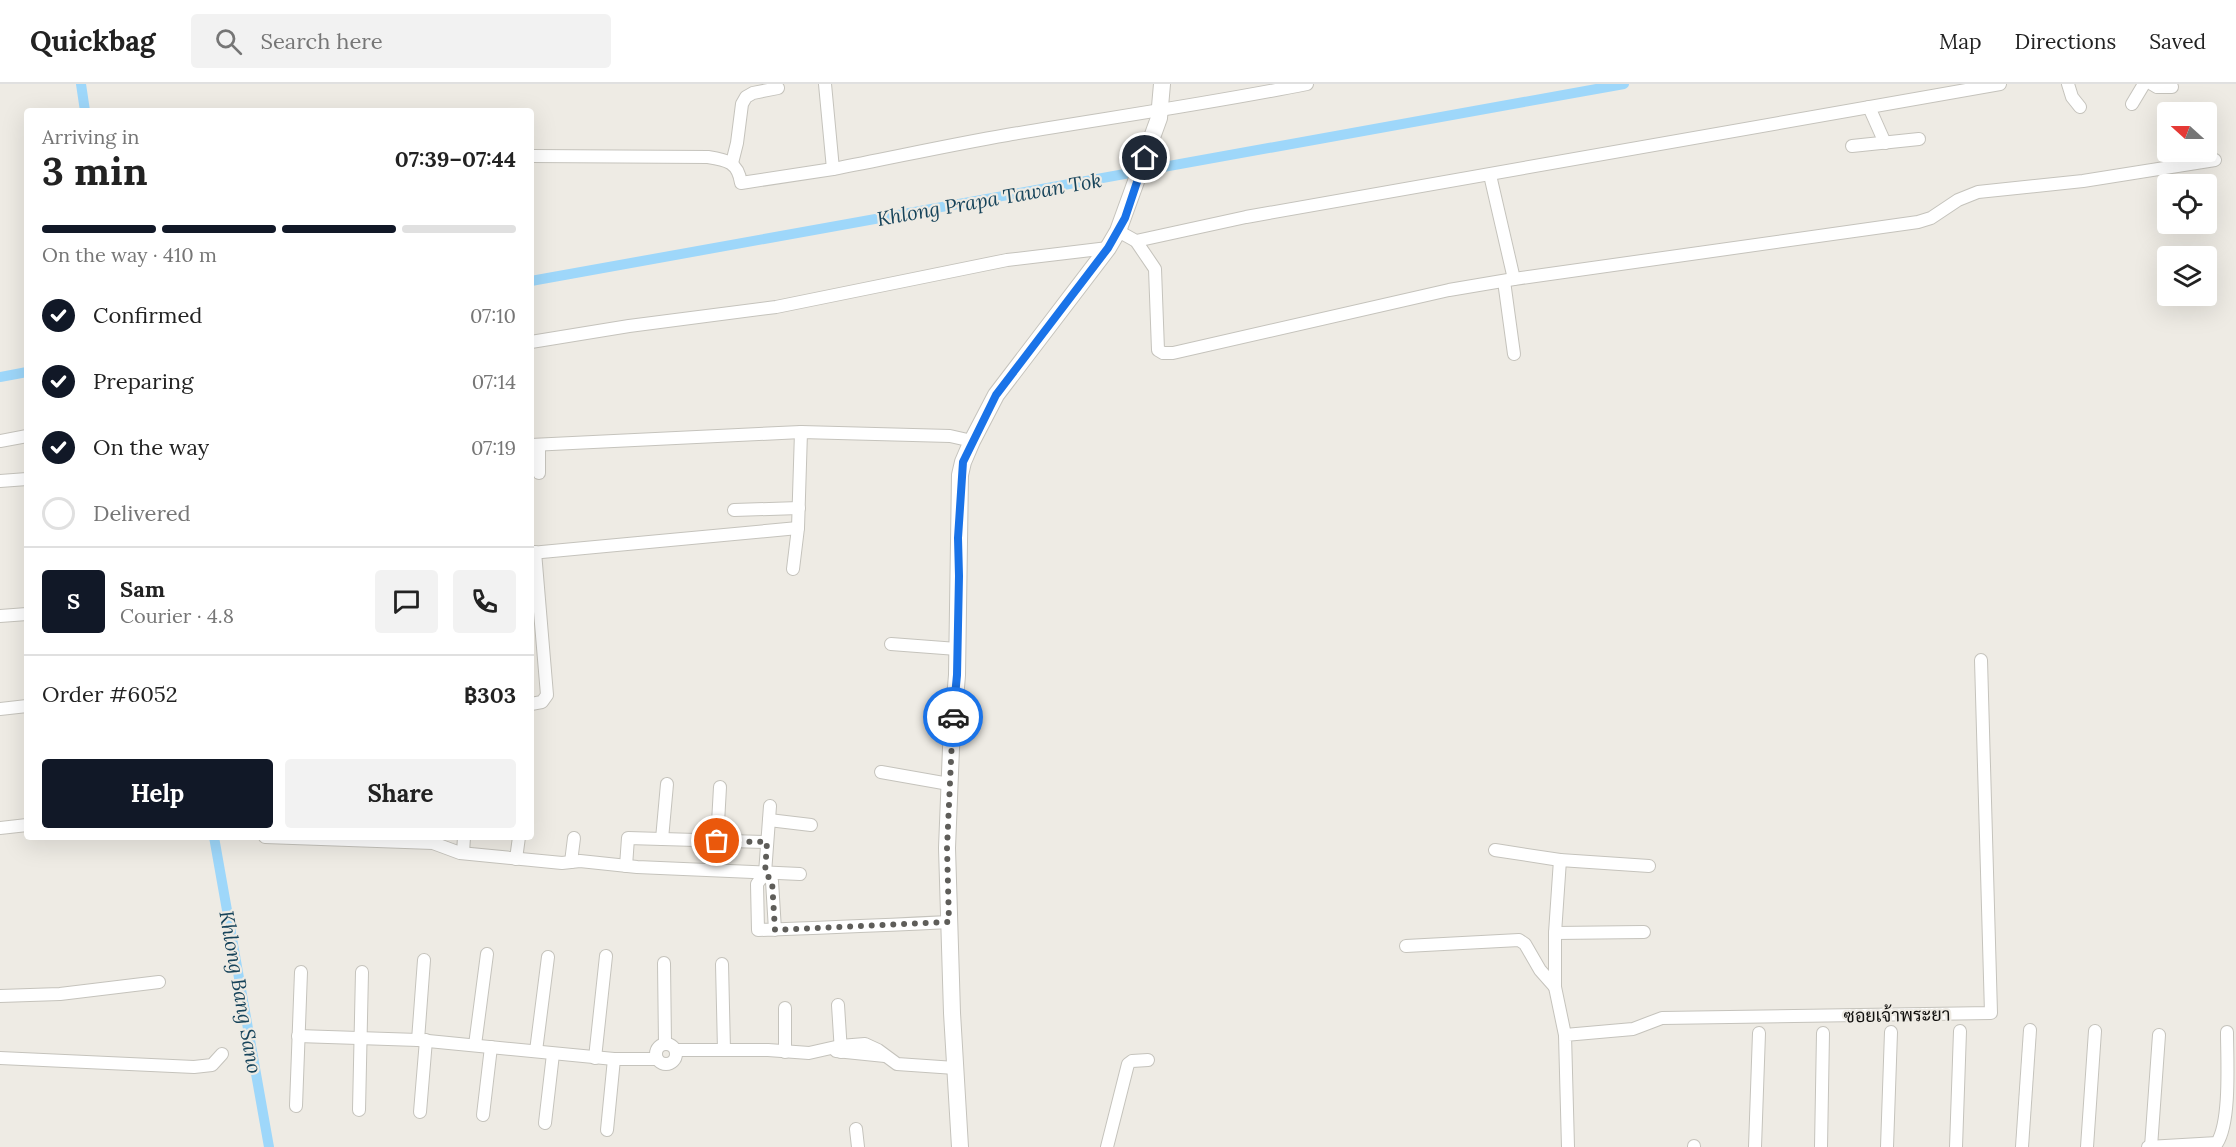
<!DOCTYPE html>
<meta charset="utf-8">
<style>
body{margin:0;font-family:Lora,Sarabun,serif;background:#f2f2f2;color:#222;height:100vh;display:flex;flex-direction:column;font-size:22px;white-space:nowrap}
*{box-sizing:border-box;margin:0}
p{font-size:20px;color:#767676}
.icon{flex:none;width:33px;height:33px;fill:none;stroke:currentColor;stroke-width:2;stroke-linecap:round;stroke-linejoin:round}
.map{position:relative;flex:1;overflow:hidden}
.panel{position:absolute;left:24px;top:24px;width:510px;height:732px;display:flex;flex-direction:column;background:#fff;border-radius:6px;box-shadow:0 6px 24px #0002}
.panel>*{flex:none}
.needle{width:39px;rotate:291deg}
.tools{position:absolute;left:2157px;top:18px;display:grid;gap:12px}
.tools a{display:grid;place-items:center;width:60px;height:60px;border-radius:6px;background:#fff;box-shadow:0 6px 24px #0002;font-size:30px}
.pin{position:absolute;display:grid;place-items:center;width:51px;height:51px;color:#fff;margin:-26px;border:3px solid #fff;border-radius:50%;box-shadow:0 2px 6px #0007}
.courier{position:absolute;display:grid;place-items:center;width:60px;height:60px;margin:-30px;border:4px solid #1a73e8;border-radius:50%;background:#fff;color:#222;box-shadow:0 2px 8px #0007}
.head em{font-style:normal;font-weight:700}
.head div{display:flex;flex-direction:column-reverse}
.head{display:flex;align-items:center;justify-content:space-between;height:102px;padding:0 18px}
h1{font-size:39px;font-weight:700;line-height:45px}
.bar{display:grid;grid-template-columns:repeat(4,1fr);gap:9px 6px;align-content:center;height:72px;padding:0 18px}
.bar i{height:8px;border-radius:4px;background:#e0e0e0}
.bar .active{background:#111827}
.bar p{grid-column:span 4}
.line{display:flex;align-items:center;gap:15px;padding:0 18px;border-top:2px solid #e0e0e0}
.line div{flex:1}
.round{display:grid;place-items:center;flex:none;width:63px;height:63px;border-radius:6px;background:#f2f2f2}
ol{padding:0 18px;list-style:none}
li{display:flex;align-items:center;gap:18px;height:66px}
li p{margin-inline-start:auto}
li .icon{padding:6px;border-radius:50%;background:#111827;color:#fff;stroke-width:4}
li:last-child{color:#767676}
li i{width:33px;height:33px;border:3px solid #e0e0e0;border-radius:50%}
.primary-button{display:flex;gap:12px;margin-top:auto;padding:12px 18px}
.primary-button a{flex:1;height:69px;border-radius:6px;background:#111827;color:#fff;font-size:24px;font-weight:700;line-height:69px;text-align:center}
.primary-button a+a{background:#f2f2f2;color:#222}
header{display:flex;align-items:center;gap:36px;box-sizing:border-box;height:84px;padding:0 30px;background:#fff;border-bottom:2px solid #e0e0e0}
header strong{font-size:28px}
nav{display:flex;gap:33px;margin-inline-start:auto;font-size:21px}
.search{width:420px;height:54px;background:#f2f2f2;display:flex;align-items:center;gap:15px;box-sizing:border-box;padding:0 21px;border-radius:6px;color:#767676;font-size:22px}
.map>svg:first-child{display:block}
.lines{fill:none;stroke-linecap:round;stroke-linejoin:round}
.canal{stroke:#9ed7fa;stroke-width:10}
.street-casing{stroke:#c5c3bc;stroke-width:14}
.secondary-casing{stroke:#c5c3bc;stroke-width:18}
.street{stroke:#fff;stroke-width:12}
.secondary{stroke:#fff;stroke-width:16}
.done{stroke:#5e5d59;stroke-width:6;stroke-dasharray:0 10.8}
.route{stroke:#1a73e8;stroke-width:8}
.labels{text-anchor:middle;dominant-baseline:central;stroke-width:4.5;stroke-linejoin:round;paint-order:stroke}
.street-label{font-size:18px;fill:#11100e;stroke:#eeebe4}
.water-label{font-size:20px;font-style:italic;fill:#16435a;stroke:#eeebe4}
</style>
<header>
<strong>Quickbag</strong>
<div class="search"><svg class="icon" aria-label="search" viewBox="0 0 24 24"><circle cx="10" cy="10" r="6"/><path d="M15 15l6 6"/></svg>Search here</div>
<nav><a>Map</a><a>Directions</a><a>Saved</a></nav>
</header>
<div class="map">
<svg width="2236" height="1063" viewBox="0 0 2236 1063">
<rect width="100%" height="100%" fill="#eeebe4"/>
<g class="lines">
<!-- canal -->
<g class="canal">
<polyline points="81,0 85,27"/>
<polyline points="531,197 1624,0"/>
<polyline points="0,293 27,288"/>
<polyline points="214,753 269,1063"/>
</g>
<defs>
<g id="street">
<path d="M825,0l8,85c58,-11 116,-24 174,-34 100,-17 200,-31 300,-51"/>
<polyline points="2068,0 2072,13 2080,23"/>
<polyline points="2152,0 2157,3 2172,3"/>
<polyline points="2132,20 2144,0"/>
<polyline points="1869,23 1885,59"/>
<polyline points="1852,62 1919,55"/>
<path d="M531,72l177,1c19,3 30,5 33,26l92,-14"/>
<polyline points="732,79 737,59 742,20 746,13 753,9 778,4"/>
<polyline points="1490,91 1514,195"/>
<polyline points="1118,147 1136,157 1246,133 2000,0"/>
<polyline points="1136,157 1155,185 1158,266 1163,269 1173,269 1449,206 1514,195 1918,138 1931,134 1958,116 1978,108 2083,97 2215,76"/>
<polyline points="1504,197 1514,270"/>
<polyline points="531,258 629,242 776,223 1007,176 1108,164"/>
<polyline points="0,357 27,352"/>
<polyline points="531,361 801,348 950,352 972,357"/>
<polyline points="539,361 539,389"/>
<polyline points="0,397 27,395"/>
<polyline points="734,426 799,424"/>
<polyline points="531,469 798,444"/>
<polyline points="793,485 798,444 801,348"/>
<polyline points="0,532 27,530"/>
<polyline points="891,560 957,565"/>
<polyline points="531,620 542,618 547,611 535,468"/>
<polyline points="0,625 27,622"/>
<polyline points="881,688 949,700"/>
<polyline points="769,736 811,741"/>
<polyline points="0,744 27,741"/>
<polyline points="265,753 433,759 460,769 562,779 580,777 637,783 800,790"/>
<polyline points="662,755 667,700"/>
<polyline points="717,757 720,703"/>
<polyline points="1495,766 1560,776"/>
<polyline points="463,769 464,753"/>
<polyline points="516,775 519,753"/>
<polyline points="571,778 574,754"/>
<polyline points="626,782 628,754 767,758"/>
<polyline points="765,789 770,722"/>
<path d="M775,846l-3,-49 -7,-8 -8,11 1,46c64,-2 128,-5 191,-8"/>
<polyline points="1555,849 1644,848"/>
<polyline points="1406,862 1519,856 1525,860 1540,886 1555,903"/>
<polyline points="664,879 665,960"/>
<polyline points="722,880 724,966"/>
<polyline points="0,912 60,910 159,898"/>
<polyline points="838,921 841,968"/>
<polyline points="1565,951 1555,903 1555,849 1560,776 1649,782"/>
<polyline points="298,952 418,956 614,975 657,975"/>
<polyline points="418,956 424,876"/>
<circle cx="666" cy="970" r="10"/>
<polyline points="475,961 487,870"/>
<polyline points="676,966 768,966 809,969 840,962 865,960 878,966 897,980 955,984"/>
<polyline points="536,967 548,873"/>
<polyline points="836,967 885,972"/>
<polyline points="785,968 785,924"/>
<polyline points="0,974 194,983 212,981 222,970"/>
<polyline points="595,974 606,872"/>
<polyline points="296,1022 301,888"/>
<polyline points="359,1026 362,888"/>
<polyline points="420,1028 426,956"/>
<polyline points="483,1031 491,963"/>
<polyline points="545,1039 553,970"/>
<polyline points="856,1045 858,1063"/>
<polyline points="607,1046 614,975"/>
<polyline points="1694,1062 1694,1063"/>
<polyline points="1107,1063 1128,980 1132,977 1148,976"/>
<polyline points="1568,1063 1565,951 1633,945 1662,934 1991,929 1981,576"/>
<polyline points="1755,1063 1759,949"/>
<polyline points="1821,1063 1823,949"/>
<polyline points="1887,1063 1891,948"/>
<polyline points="1956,1063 1960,947"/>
<polyline points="2022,1063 2030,946"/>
<polyline points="2087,1063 2095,947"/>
<path d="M2148,1063l69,-4c14,-22 10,-84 10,-111"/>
<polyline points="2151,1063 2159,951"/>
</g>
<polyline id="secondary" points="960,1063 952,929 947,764 951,664 957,591 960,391 963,378 972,357 996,311 1108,164 1118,147 1159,34 1162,0"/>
</defs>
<!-- street casing -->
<use href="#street" class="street-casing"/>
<!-- secondary casing -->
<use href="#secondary" class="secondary-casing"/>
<!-- street -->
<use href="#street" class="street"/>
<!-- secondary -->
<use href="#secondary" class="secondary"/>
</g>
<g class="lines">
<!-- done -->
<polyline class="done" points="717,757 767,758 765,789 772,797 775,846 949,838 947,764 953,633"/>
<!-- route -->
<polyline class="route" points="953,633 957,591 959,492 958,454 963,378 996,311 1108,164 1125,134 1145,74"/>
</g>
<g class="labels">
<!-- street labels -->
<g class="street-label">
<text transform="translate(1897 931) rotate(-1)">ซอยเจ้าพระยา</text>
</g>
<!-- water labels -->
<g class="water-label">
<text transform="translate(989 115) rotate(-10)">Khlong Prapa Tawan Tok</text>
<text transform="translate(241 908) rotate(80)">Khlong Bang Sano</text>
</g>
</g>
</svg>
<div class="tools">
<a><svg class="needle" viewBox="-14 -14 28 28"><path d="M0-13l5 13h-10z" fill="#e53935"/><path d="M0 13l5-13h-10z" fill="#767676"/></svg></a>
<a><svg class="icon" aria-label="locate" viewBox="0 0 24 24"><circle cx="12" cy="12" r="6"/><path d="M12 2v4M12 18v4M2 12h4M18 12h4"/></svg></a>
<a><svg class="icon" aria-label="layers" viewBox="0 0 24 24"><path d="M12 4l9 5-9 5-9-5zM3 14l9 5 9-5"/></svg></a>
</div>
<div class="pin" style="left:717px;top:757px;background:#ea580c"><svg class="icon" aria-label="bag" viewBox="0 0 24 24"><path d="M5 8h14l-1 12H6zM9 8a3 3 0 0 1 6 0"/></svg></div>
<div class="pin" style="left:1145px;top:74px;background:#1f2937"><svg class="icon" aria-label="home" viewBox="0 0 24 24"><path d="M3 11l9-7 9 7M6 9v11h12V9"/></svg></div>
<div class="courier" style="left:953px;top:633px"><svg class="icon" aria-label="car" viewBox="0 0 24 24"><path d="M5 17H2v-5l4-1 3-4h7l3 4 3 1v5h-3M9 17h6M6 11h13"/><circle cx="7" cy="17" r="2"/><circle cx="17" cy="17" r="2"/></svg></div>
<section class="panel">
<div class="head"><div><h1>3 min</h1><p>Arriving in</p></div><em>07:39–07:44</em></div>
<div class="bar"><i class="active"></i><i class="active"></i><i class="active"></i><i></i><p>On the way · 410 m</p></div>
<ol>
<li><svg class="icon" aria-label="check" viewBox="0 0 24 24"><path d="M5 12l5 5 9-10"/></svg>Confirmed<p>07:10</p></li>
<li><svg class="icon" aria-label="check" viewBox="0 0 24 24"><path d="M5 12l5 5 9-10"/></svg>Preparing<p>07:14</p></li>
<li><svg class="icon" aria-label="check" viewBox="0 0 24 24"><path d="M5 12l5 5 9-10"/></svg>On the way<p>07:19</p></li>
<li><i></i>Delivered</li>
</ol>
<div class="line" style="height:108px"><b class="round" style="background:#111827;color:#fff">S</b><div><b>Sam</b><p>Courier · 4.8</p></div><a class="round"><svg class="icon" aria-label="chat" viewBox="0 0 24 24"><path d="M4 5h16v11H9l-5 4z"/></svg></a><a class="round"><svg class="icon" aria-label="phone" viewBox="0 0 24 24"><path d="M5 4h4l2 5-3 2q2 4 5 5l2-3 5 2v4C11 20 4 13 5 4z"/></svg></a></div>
<div class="line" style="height:78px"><div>Order #6052</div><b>฿303</b></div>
<div class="primary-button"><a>Help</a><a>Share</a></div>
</section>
</div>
